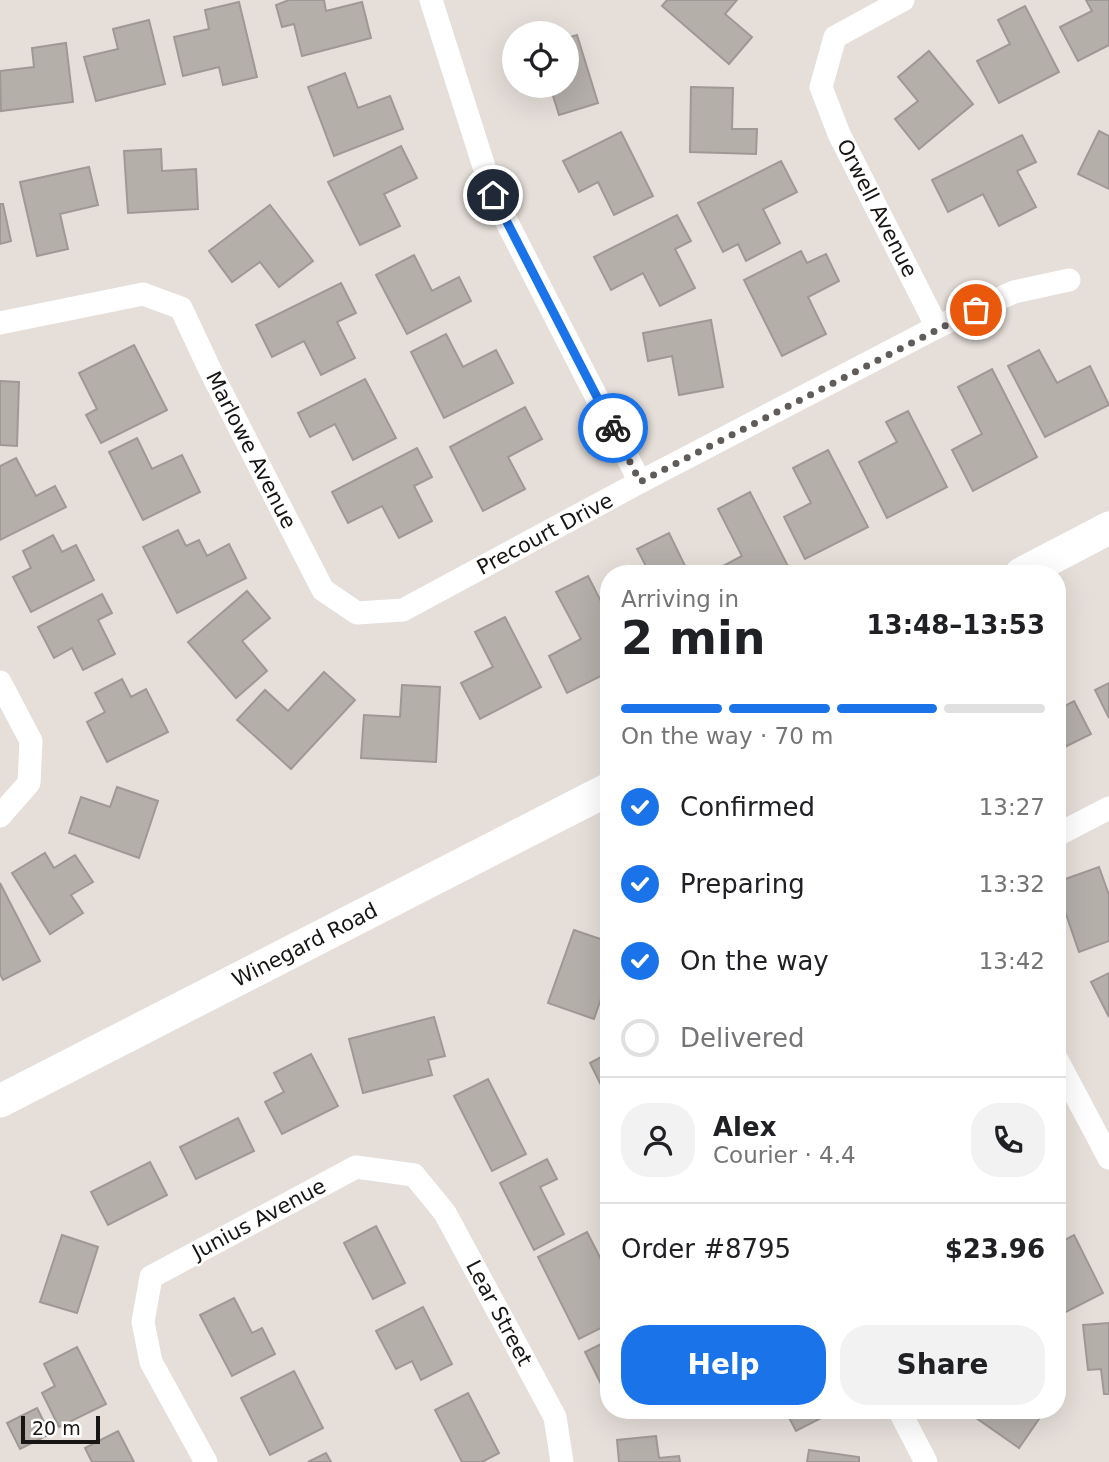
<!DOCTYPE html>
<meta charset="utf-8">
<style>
body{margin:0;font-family:"DejaVu Sans",sans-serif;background:#f2f2f2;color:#202124;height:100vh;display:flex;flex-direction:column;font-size:26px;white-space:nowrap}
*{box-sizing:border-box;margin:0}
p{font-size:23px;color:#757577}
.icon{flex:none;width:38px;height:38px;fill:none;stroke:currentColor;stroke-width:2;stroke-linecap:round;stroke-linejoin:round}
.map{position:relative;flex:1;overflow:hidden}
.drawer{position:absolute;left:600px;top:565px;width:466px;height:854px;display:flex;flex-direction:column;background:#fff;border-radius:28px;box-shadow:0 7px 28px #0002}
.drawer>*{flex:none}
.tools{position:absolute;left:502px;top:21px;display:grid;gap:14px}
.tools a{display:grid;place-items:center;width:77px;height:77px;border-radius:50%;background:#fff;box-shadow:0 7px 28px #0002;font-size:35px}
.scale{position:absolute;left:21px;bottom:18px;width:79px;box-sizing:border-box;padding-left:7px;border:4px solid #181614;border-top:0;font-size:19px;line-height:24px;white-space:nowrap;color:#181614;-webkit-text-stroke:5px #fff;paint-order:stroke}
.pin{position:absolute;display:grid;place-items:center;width:60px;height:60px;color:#fff;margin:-30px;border:4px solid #fff;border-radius:50%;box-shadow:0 2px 7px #0007}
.courier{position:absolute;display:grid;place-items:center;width:70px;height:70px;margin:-35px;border:5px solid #1a73e8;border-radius:50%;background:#fff;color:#222;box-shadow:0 2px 9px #0007}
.headline em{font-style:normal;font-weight:600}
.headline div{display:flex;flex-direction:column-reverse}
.headline{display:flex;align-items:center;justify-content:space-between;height:119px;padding:0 21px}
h1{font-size:46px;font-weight:600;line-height:52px}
.bar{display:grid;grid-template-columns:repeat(4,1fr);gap:10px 7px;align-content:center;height:84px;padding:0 21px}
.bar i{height:9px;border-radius:5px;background:#e0e0e0}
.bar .on{background:#1a73e8}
.bar p{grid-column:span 4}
.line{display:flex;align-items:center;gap:18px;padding:0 21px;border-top:2px solid #e0e0e0}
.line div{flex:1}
.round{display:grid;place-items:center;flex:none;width:74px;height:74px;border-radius:28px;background:#f2f2f2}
ol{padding:0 21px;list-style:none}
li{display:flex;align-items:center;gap:21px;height:77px}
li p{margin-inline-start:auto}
li .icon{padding:7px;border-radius:50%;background:#1a73e8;color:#fff;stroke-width:4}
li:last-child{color:#757577}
li i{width:38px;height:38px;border:4px solid #e0e0e0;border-radius:50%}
.action{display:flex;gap:14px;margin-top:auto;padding:14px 21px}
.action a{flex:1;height:80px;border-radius:28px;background:#1a73e8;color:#fff;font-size:28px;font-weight:600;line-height:80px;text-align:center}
.action a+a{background:#f2f2f2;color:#202124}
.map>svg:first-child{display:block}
.building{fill:#b5afaa;stroke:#9f9995;stroke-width:2}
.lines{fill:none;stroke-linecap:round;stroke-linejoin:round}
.street{stroke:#fff;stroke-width:23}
.secondary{stroke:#fff;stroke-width:33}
.done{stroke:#605c59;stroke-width:7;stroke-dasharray:0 12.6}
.route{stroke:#1a73e8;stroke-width:9}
.labels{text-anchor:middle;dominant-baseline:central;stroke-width:5;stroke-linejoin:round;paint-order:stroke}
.street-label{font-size:21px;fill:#181614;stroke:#fff}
</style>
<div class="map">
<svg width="1109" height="1462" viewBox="0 0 1109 1462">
<rect width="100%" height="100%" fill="#e5ded9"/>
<!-- building -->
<g class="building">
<polygon points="289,0 324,0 326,11 362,2 371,38 302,56 294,24 282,27 276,5"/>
<polygon points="667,0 737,0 725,14 752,37 729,64 662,6"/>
<polygon points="1086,0 1109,0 1109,45 1078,61 1060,27 1092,11"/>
<polygon points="239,2 257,77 223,85 219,67 183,76 174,37 209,29 205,10"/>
<polygon points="1025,6 1059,72 999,103 977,61 1010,44 998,20"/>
<polygon points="149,20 165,84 96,101 84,57 118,49 113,29"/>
<polygon points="577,35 598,103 559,115 550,86 567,86 567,38"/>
<polygon points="66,43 73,102 1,111 0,71 34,67 32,48"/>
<polygon points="929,51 973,104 919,149 895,119 918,101 898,77"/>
<polygon points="345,73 358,108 390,96 403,129 334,156 308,87"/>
<polygon points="691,87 733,88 732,129 757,129 756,154 690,152"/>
<polygon points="1099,131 1109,136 1109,189 1078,174"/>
<polygon points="621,132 653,196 614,215 598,182 579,192 563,161"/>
<polygon points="1022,135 1036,162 1017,171 1036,207 999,226 983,194 948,212 932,180"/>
<polygon points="401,146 417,178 384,194 400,226 360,245 328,182"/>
<polygon points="161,149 162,171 196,169 198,209 128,213 124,151"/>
<polygon points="781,161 797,192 763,209 780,243 746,261 738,244 723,252 698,203"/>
<polygon points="89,167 98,205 60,214 68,249 37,256 20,182"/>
<polygon points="0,204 3,204 11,241 0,244"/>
<polygon points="270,205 313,261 279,287 260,262 232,282 209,251"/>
<polygon points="677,215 691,241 675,249 695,288 660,306 643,273 611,290 594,257"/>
<polygon points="801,251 807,263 826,254 839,281 808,297 826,334 782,356 744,280"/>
<polygon points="414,255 432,291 459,277 471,301 407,334 376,275"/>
<polygon points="341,283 356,313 337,322 355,358 321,375 304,341 272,357 256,325"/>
<polygon points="711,320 723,387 679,395 672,356 648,361 643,333"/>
<polygon points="446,334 463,367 496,350 513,383 444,418 411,352"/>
<polygon points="134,345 167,410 101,443 86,415 97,409 79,373"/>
<polygon points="1039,350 1057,383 1090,366 1109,405 1045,437 1008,366"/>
<polygon points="992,369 1037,457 973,491 952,450 982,434 958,387"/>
<polygon points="365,379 396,438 353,460 335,424 310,437 298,413"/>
<polygon points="0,381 19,382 17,446 0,445"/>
<polygon points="525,407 542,439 508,457 525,489 483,511 450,447"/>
<polygon points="908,411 947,487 887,518 859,462 897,442 886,422"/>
<polygon points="137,438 152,469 182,455 200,492 143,520 109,452"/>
<polygon points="417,448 432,477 414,486 432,521 399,538 382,506 348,523 332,492"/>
<polygon points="828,450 868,527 805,559 784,517 811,503 793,468"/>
<polygon points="16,458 36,496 55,486 66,507 0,540 0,466"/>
<polygon points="750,492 792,574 708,574 742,556 718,509"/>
<polygon points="178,530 186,546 199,540 207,556 229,544 246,578 177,613 143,547"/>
<polygon points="669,533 689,574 639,574 648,570 637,549"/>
<polygon points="53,535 62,552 76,545 94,580 31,612 13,577 31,568 23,551"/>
<polygon points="588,576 609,617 609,672 567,693 549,656 581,639 556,592"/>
<polygon points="247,591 270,618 242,641 267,671 236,698 188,642"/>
<polygon points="102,594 112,613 98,620 115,654 83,670 72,648 54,658 38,627"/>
<polygon points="505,617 541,687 480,719 461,683 493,667 475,632"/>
<polygon points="324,672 355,700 291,769 237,720 265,690 288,711"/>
<polygon points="122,679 131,697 146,689 168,732 107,762 87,722 105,712 95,693"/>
<polygon points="1109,683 1109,718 1095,690"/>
<polygon points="402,685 440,687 436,762 361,758 364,715 400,717"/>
<polygon points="1074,701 1091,734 1057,751 1057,710"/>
<polygon points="117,787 158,801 139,858 69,833 81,797 110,807"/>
<polygon points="45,853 54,868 75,855 93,882 71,895 83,913 50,934 12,873"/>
<polygon points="1099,867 1109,895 1109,941 1079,952 1057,888 1057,882"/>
<polygon points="0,883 40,961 3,980 0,974"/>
<polygon points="574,930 609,942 609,975 594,1019 548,1003"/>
<polygon points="1109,973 1109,1017 1091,982"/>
<polygon points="434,1017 445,1056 428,1060 432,1075 363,1093 349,1039"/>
<polygon points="609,1053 609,1101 590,1063"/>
<polygon points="311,1054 338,1106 282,1134 265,1102 284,1092 274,1073"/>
<polygon points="488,1079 526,1154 492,1171 454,1096"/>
<polygon points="238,1118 254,1151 196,1179 180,1147"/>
<polygon points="547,1159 557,1179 540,1187 564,1234 534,1250 500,1183"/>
<polygon points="150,1162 167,1195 108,1225 91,1192"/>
<polygon points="376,1226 405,1283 373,1299 344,1243"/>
<polygon points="587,1232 609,1275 609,1324 579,1339 538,1257"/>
<polygon points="62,1235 98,1247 77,1313 40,1302"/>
<polygon points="1074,1235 1103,1293 1062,1314 1057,1304 1057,1244"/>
<polygon points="234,1298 252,1333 262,1328 275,1354 232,1376 200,1315"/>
<polygon points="423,1307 452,1364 421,1380 412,1361 396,1369 376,1331"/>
<polygon points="1109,1323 1109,1394 1104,1394 1101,1369 1088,1370 1083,1325"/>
<polygon points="609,1340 609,1400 585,1352"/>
<polygon points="77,1347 106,1404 59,1427 42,1393 55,1386 44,1364"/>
<polygon points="294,1371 323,1428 270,1455 241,1398"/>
<polygon points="468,1393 499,1453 482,1462 462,1462 435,1410"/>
<polygon points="37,1408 50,1434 20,1449 7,1423"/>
<polygon points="785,1410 830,1410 831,1413 796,1431"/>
<polygon points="1027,1410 1039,1419 1019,1448 966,1411"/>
<polygon points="118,1431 134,1462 92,1462 85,1448"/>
<polygon points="656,1436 659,1458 679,1456 680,1462 619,1462 617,1440"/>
<polygon points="809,1450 859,1457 859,1462 807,1462"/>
<polygon points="326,1453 331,1462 308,1462"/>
</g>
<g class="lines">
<!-- street -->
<g class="street">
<polyline points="431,0 493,195 640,482"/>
<polyline points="903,0 835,37 821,87 839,134 937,327"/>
<polyline points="0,323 143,294 181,308 212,374 323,590 357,613 403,610 640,482 937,327 1014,292 1069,280"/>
<polyline points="0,682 31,741 29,783 0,816"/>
<polyline points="1057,835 1109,808"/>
<polyline points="1057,1060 1109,1158"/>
<polyline points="899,1410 926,1462"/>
<polyline points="206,1462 151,1362 143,1322 151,1277 356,1167 414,1175 445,1213 555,1417 562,1462"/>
</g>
<!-- secondary -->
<g class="secondary">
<polyline points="1021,574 1109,528"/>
<polyline points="0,1101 609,789"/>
</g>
</g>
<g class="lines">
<!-- done -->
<polyline class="done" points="613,428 640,482 976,310"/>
<!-- route -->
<polyline class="route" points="493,195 613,428"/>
</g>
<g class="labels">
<!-- street labels -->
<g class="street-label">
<text transform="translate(877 208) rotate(63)">Orwell Avenue</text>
<text transform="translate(251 450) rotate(63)">Marlowe Avenue</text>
<text transform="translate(545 534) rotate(-28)">Precourt Drive</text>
<text transform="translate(305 945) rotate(-27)">Winegard Road</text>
<text transform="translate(259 1219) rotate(-28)">Junius Avenue</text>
<text transform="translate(499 1313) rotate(62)">Lear Street</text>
</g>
</g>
</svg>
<div class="tools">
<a><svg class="icon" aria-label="locate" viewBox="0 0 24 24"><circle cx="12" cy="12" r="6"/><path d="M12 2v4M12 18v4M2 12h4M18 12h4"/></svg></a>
</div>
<div class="scale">20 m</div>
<div class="pin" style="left:976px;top:310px;background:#ea580c"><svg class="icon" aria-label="bag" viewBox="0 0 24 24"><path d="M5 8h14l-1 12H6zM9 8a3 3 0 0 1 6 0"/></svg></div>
<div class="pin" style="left:493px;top:195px;background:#1f2937"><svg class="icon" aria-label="home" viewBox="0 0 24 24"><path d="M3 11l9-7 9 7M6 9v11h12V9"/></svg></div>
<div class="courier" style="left:613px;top:428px"><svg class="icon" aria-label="bike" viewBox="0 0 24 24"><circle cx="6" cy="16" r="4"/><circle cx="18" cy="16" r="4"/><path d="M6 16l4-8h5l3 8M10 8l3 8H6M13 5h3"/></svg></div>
<section class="drawer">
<div class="headline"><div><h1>2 min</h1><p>Arriving in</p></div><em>13:48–13:53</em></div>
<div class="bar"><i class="on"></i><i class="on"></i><i class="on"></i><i></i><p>On the way · 70 m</p></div>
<ol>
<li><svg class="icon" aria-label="check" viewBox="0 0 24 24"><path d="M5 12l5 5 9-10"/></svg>Confirmed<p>13:27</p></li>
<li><svg class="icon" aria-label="check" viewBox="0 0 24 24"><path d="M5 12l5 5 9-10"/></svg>Preparing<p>13:32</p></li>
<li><svg class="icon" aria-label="check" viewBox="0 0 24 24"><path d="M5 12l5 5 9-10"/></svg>On the way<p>13:42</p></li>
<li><i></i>Delivered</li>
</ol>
<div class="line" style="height:126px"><a class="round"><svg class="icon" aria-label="person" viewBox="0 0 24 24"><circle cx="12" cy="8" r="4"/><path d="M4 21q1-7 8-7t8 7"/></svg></a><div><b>Alex</b><p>Courier · 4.4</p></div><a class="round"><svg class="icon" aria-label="phone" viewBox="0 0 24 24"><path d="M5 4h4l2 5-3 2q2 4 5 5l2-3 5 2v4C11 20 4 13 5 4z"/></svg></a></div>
<div class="line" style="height:91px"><div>Order #8795</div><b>$23.96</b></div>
<div class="action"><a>Help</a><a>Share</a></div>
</section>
</div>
